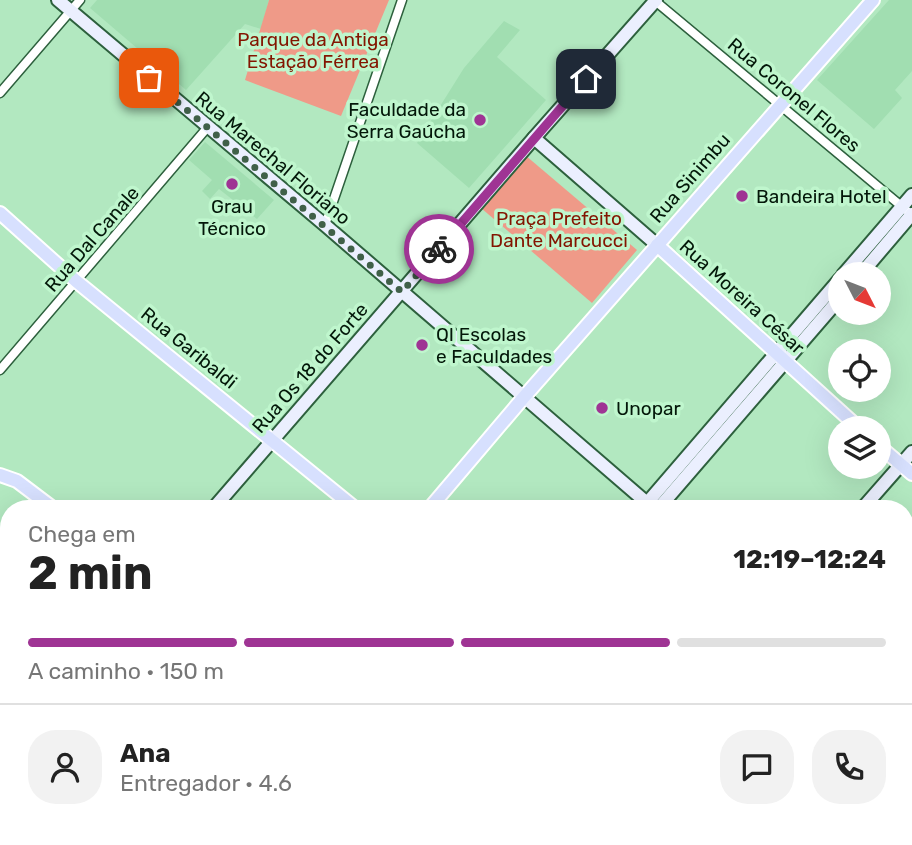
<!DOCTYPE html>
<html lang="pt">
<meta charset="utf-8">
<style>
body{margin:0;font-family:Rubik,sans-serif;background:#f2f2f2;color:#222;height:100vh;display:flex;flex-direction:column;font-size:26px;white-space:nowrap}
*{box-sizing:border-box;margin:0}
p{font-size:23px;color:#767676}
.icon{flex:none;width:38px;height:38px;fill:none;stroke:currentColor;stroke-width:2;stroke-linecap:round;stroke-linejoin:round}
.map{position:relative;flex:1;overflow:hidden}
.side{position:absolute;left:0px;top:500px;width:914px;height:345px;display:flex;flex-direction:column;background:#fff;border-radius:28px 28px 0 0;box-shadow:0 7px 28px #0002}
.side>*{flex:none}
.needle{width:46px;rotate:132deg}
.tools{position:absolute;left:828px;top:262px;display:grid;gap:14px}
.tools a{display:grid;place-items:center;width:63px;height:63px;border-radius:50%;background:#fff;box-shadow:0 7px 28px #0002;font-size:35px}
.pin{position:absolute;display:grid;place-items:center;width:60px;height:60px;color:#fff;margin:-30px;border-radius:14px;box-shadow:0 4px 10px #0006}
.courier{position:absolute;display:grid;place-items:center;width:70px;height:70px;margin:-35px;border:5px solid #9f3494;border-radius:50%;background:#fff;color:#222;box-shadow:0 2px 9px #0007}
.headline em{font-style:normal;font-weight:700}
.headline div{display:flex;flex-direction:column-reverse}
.headline{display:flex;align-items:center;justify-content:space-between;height:119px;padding:0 28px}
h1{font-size:46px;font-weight:700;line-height:52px}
.bar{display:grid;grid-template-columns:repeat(4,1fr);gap:10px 7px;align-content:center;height:84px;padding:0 28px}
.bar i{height:9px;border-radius:5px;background:#e0e0e0}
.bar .selected{background:#9f3494}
.bar p{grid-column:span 4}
.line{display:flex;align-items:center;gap:18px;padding:0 28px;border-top:2px solid #e0e0e0}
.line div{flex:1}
.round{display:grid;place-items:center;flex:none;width:74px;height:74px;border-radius:28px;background:#f2f2f2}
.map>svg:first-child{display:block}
.built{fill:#a1deb1}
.green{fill:#ef9a88}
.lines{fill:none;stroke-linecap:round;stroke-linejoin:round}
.street-casing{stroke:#2d603d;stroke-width:11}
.secondary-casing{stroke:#2d603d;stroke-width:16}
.primary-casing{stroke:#fff;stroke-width:16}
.street{stroke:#fff;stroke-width:8}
.secondary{stroke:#ebeffe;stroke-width:12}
.primary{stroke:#d7e0fe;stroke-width:12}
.done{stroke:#406049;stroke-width:7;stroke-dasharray:0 12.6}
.route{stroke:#9f3494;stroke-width:9}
.poi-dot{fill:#9f3494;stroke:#bff6cd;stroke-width:2.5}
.labels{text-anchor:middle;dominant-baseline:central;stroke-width:7;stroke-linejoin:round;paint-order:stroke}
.park-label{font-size:19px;fill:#831501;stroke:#bff6cd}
.street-label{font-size:19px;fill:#031709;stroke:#bff6cd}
.poi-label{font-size:19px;fill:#031709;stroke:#bff6cd;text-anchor:start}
</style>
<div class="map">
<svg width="912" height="845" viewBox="0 0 912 845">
<rect width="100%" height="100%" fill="#b2e8c0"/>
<!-- built -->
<g class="built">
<polygon points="97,0 269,0 261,29 245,24 186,90 90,8"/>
<polygon points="889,0 912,0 912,71 895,90 902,98 874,129 817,80"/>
<polygon points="504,21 520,30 497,57 546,100 469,188 417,143 464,68"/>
<polygon points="205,142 274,200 257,219 219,189 210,199 202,191 212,180 189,160"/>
<polygon points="0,576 9,584 9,717 0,715"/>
</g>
<!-- green -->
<g class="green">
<polygon points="269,0 389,0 341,116 245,80"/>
<polygon points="525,155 637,250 592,303 481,208"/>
</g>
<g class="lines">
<defs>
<g id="street">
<polyline points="654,0 912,215"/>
<polyline points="0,93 80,0"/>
<polyline points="325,225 402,0"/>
<polyline points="0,370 207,128"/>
<polyline points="0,725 9,733"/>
<polyline points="134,836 145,845"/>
</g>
<g id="secondary">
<polyline points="58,0 325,225 654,509"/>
<polyline points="534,138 657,245"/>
<polyline points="843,275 912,195"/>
<polyline points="860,275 912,214"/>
<polyline points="213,509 534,138 656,0"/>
<polyline points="642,509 840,279"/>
<polyline points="658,509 840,298"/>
<polyline points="862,509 912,452"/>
<polyline points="905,709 912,701"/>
<polyline points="905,723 912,730"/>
<polyline points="0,758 9,748"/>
<polyline points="730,836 740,845"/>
<polyline points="352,845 359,836"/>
<polyline points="365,845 372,836"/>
<polyline points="570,845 578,836"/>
<polyline points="786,845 793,836"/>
</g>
<g id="primary">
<polyline points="0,213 76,281 356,509"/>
<polyline points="657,245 860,429"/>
<polyline points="878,445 912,474"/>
<polyline points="0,475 17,481 54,509"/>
<polyline points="429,509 524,397 873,0"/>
<polyline points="427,836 437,845"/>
<polyline points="145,845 149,836"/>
</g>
</defs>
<!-- street casing -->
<use href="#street" class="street-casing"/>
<!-- secondary casing -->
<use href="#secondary" class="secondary-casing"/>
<!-- primary casing -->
<use href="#primary" class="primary-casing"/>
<!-- street -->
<use href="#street" class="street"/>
<!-- secondary -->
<use href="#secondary" class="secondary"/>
<!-- primary -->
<use href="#primary" class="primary"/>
</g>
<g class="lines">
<!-- done -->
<polyline class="done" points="149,78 402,292 439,249"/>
<!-- route -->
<polyline class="route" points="439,249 586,79"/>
</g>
<!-- markers -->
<g class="poi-dot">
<circle cx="480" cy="120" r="7"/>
<circle cx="232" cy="184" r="7"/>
<circle cx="742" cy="196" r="7"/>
<circle cx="422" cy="345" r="7"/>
<circle cx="602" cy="408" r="7"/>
</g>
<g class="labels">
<!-- park labels -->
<g class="park-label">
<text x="313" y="39">Parque da Antiga<tspan x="313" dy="22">Estação Férrea</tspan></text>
<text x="559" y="218">Praça Prefeito<tspan x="559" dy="22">Dante Marcucci</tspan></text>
</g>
<!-- street labels -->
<g class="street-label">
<text transform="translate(794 95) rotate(40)">Rua Coronel Flores</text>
<text transform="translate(273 158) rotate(40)">Rua Marechal Floriano</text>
<text transform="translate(690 178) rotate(-49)">Rua Sinimbu</text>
<text transform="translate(92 239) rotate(-49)">Rua Dal Canale</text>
<text transform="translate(742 297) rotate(42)">Rua Moreira César</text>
<text transform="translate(189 348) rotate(39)">Rua Garibaldi</text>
<text transform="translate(310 368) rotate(-49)">Rua Os 18 do Forte</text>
</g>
<!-- poi labels -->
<g class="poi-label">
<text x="466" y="109" text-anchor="end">Faculdade da<tspan x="466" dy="22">Serra Gaúcha</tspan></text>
<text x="756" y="196">Bandeira Hotel</text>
<text x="232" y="206" text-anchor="middle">Grau<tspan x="232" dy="22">Técnico</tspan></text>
<text x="436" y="334">QI Escolas<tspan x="436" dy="22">e Faculdades</tspan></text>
<text x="616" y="408">Unopar</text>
</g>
</g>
</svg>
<div class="tools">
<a><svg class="needle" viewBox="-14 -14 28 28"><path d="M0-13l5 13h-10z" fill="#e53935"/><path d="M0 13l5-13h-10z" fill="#767676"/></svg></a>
<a><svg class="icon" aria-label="locate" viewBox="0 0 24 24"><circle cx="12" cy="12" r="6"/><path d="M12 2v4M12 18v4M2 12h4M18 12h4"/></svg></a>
<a><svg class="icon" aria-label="layers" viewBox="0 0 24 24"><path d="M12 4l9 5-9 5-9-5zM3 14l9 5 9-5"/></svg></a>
</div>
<div class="pin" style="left:149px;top:78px;background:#ea580c"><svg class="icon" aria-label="bag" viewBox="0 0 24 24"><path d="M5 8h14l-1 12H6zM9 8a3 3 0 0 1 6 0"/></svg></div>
<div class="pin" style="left:586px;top:79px;background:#1f2937"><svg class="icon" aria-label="home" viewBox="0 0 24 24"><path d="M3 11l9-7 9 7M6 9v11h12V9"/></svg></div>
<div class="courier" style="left:439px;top:249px"><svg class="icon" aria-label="bike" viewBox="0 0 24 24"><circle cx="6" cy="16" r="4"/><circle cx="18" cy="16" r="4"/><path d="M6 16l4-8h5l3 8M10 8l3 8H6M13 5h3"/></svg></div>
<section class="side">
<div class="headline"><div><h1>2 min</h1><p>Chega em</p></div><em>12:19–12:24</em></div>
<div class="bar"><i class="selected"></i><i class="selected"></i><i class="selected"></i><i></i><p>A caminho · 150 m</p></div>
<div class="line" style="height:126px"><a class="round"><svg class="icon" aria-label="person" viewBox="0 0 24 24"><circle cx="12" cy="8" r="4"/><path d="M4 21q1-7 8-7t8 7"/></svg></a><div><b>Ana</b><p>Entregador · 4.6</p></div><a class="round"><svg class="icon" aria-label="chat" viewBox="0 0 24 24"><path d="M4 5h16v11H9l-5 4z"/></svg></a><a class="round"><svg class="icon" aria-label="phone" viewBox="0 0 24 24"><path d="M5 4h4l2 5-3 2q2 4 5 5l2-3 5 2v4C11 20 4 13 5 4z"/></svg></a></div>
</section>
</div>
